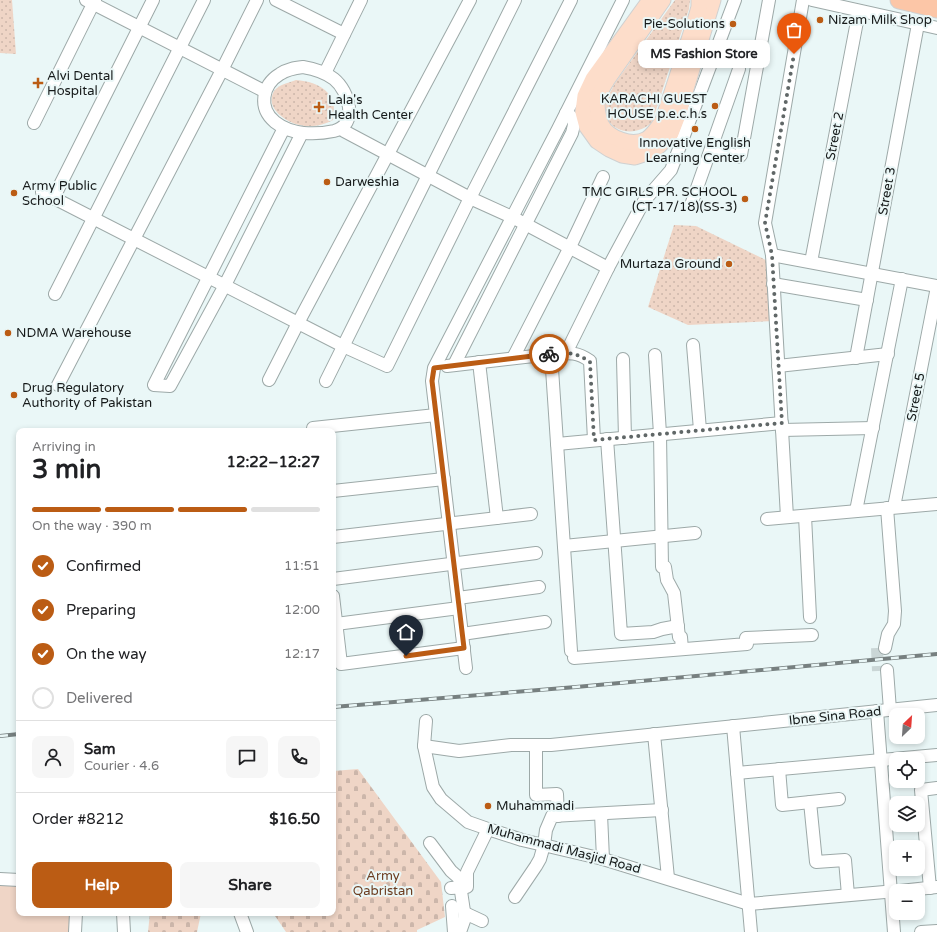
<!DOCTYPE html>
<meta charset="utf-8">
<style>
body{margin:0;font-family:"Varela Round",sans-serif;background:#f6f6f6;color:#202124;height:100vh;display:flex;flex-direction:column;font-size:15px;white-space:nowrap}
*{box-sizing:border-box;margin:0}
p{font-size:13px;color:#757577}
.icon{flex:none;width:22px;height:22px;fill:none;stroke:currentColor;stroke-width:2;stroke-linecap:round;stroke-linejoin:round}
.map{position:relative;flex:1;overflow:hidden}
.drawer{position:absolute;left:16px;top:428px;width:320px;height:488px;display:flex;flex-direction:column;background:#fff;border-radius:8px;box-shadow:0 2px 6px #0003}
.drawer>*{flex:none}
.needle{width:26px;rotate:25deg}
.tools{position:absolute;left:889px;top:708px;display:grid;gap:8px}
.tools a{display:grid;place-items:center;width:36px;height:36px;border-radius:8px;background:#fff;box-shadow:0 2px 6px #0003;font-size:20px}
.pin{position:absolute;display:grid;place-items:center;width:34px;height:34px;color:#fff;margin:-41px -17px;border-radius:50% 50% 50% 0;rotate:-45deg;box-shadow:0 0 4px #0007}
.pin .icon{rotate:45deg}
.courier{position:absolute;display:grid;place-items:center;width:40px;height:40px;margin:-20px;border:3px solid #bb5c14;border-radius:50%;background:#fff;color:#222;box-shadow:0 1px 5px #0007}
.bubble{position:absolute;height:28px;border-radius:8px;background:#fff;box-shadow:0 2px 6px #0003;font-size:13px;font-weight:800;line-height:28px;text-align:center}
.overview em{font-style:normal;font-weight:800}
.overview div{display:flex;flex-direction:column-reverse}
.overview{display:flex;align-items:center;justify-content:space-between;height:68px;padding:0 16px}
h1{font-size:26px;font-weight:800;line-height:30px}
.bar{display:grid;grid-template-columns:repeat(4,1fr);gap:6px 4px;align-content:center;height:48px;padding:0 16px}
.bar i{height:5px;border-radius:3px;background:#e0e0e0}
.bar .current{background:#bb5c14}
.bar p{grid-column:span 4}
.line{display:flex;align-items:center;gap:10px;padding:0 16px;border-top:1px solid #e0e0e0}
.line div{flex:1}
.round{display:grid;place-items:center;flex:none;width:42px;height:42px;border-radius:8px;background:#f6f6f6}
ol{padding:0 16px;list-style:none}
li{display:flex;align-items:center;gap:12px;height:44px}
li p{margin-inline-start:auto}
li .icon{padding:4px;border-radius:50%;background:#bb5c14;color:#fff;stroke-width:4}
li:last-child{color:#757577}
li i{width:22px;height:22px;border:2px solid #e0e0e0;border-radius:50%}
.primary-button{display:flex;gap:8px;margin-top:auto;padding:8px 16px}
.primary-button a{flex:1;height:46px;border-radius:8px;background:#bb5c14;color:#fff;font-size:16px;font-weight:800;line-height:46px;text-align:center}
.primary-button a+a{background:#f6f6f6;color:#202124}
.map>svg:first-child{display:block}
.grass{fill:url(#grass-dots)}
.cemetery{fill:url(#cemetery-stones)}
.pitch{fill:#efd5c6}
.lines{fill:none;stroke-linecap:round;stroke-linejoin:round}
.minor-tunnel{stroke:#cad6d6;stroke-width:12;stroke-dasharray:12 6;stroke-linecap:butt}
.minor-casing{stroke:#9da9a8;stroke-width:14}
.major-casing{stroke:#d0d1d1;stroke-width:17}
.highway-casing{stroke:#d0d1d1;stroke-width:19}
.minor{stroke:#fff;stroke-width:12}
.major{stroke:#fdddca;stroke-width:15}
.highway{stroke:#fcc6a7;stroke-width:17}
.rail-casing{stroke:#778080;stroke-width:4}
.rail{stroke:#eaf7f7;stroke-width:2.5;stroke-dasharray:8;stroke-linecap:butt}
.done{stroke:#606767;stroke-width:4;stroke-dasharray:0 7.2}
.route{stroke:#bb5c14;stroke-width:5}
.poi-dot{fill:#bb5c14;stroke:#eaf7f7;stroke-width:1.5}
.labels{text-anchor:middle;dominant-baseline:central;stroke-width:4;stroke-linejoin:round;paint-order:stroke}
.poi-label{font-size:13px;fill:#161a1a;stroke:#eaf7f7;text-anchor:start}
.street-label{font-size:13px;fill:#161a1a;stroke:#eaf7f7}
.park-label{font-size:13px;fill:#6c3d20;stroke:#eaf7f7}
</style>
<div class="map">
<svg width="937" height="932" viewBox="0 0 937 932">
<defs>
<pattern id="grass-dots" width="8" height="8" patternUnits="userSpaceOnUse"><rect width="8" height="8" fill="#efd5c6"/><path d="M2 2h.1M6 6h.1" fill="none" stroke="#ccb6aa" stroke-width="1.8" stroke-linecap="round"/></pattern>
<pattern id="cemetery-stones" width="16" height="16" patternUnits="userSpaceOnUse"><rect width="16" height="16" fill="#efd5c6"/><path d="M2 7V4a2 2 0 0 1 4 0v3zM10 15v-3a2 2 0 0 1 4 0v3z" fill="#ccb6aa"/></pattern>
</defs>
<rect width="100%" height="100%" fill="#eaf7f7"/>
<!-- grass -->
<g class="grass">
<polygon points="0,0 12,0 16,54 0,53"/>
<path d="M675,0h15l-1,9 -37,113c-12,12 -33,14 -44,-2 -2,-4 -4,-10 -5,-14l12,-23z"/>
<path d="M296,80c24,2 43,13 37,40 -9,5 -22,8 -33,5 -13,-2 -36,-17 -26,-34 5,-7 15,-8 22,-11z"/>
<polygon points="674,225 696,226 772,263 775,321 688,325 648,307"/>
</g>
<!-- cemetery -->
<g class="cemetery">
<polygon points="358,769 441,882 445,917 417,930 417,932 286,932 273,913 333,913 333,771"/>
<polygon points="150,913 201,913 197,932 148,932"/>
</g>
<!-- pitch -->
<polygon class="pitch" points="0,881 19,882 19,913 76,913 75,932 0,932"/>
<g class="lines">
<!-- minor-tunnel -->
<polyline class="minor-tunnel" points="877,648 878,671"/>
<defs>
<g id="minor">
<polyline points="86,0 264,91"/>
<polyline points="276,0 344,34"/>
<polyline points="812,0 937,28"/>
<path d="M303,67c12,2 22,5 31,12 15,12 25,46 0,52 -19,4 -43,4 -59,-9 -17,-14 -13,-37 5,-48 7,-5 15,-6 23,-7z"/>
<polyline points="325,73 361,0"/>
<polyline points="34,123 95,0"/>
<polyline points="284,128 154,385 170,386 225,285 302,133"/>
<polyline points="342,128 344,131 470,198 512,217 608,268"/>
<polyline points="712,148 739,157 741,155 769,0"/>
<polyline points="42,192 343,346 387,366 470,198 571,0"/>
<polyline points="53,199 153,0"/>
<polyline points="691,205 739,69"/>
<polyline points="772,255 937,286"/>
<polyline points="811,262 859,11"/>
<polyline points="773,284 867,300"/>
<polyline points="55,294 204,0"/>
<polyline points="693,345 700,430"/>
<polyline points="566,353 608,268 644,201 671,170 735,0"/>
<polyline points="551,354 571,651"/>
<polyline points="655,355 660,434 662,567 665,567 667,580 674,593 679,637 681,637 682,649"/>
<polyline points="513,358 570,247 603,177"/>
<polyline points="856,358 918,24"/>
<polyline points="623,359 625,438"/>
<polyline points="479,362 497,518"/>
<path d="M454,365l118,-232c3,-11 4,-14 -6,-20"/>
<path d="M447,366l104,-12c17,-1 25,-3 39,7l4,79"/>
<polyline points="778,366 888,354"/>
<polyline points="269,380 298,323 470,0"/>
<polyline points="326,381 515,0"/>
<polyline points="58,385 222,70 257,0"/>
<polyline points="782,430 873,428"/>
<polyline points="313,431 313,428 436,415"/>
<polyline points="607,439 621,634 653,632 662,629 678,626"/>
<polyline points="557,444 782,423"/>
<polyline points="333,491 444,479"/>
<polyline points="894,507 937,287"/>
<polyline points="856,511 902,279"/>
<polyline points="805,516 810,617"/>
<polyline points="787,517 772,255 765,223 803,0"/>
<polyline points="767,519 937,504"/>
<polyline points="333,537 531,514"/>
<polyline points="564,546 695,533"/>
<polyline points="333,579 536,553"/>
<polyline points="333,596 341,664 464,648"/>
<polyline points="458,598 539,587"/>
<polyline points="336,624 459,608"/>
<polyline points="462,634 545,622"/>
<polyline points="885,648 888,634 894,624 895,611 887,508"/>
<polyline points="574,658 747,644 746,638 812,635"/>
<polyline points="466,668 432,381 434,368 558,129 623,0"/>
<polyline points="887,670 890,710"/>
<polyline points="877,711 894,932"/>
<polyline points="426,721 424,746 433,787 441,799 468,822 488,829 522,840 603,859 749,904 896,891"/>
<polyline points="733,726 751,932"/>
<polyline points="654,734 668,878"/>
<polyline points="536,745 536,795 557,794 558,816"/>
<polyline points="424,746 459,751 511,745 551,745 937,705"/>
<polyline points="779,769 782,805 839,799"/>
<polyline points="737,773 937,755"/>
<polyline points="810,802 816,862 845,860 848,895"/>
<polyline points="601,814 603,859"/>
<polyline points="430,843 451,871 459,878 465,918 460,932"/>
<polyline points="0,879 19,880"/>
<polyline points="451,888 467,887 467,872 488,829"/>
<polyline points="930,888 921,790 937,788"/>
<polyline points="900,891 937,887"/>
<polyline points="515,897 536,866 540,859 544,845 546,830 552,816 662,810"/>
<polyline points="452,906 454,932"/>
<polyline points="123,913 124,932"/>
<polyline points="240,913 247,932"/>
<polyline points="465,918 467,914 482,921"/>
<polyline points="75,932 76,913"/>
<polyline points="921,932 937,931"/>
</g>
<g id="major">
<polyline points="650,0 593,79 585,96 583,112 587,127 597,141 609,149 622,155 635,157 650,152 660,145 671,133 678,115 713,0"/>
<path d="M663,0l-56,80c-4,7 -9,14 -10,22 0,8 1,15 4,22 7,14 31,24 46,15 7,-5 11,-12 16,-19l32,-99 4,-14v-7"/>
</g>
<polyline id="highway" points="899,0 937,9"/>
</defs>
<!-- minor casing -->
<use href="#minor" class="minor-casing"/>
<!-- major casing -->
<use href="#major" class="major-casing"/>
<!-- highway casing -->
<use href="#highway" class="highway-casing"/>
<!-- minor -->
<use href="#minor" class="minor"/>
<!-- major -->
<use href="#major" class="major"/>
<!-- highway -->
<use href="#highway" class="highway"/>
<defs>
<g id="rail">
<polyline points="333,707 576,687 937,654"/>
<polyline points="0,736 19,734"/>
</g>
</defs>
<!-- rail casing -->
<use href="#rail" class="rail-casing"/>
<!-- rail -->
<use href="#rail" class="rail"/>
</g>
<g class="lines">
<!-- done -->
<path class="done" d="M549,354c17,-1 26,-3 41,8l4,78 188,-17 -10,-168 -7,-32 29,-169"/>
<!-- route -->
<polyline class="route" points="406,656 464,648 432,381 434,368 549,354"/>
</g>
<!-- markers -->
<g class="poi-dot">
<circle cx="820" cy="20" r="4"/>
<circle cx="733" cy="24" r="4"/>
<path d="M36 77h4v4h4v4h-4v4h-4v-4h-4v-4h4z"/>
<circle cx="715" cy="106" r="4"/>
<path d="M317 101h4v4h4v4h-4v4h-4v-4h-4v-4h4z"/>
<circle cx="695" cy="129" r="4"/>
<circle cx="327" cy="182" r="4"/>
<circle cx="14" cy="193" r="4"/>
<circle cx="745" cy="199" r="4"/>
<circle cx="729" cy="264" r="4"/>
<circle cx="8" cy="333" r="4"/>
<circle cx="14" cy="395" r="4"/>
<circle cx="488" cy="806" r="4"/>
</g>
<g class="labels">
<!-- poi labels -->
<g class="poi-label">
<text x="828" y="20">Nizam Milk Shop</text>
<text x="725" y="24" text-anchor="end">Pie-Solutions</text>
<text x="47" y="76">Alvi Dental<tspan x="47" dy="15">Hospital</tspan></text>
<text x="707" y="99" text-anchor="end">KARACHI GUEST<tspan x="707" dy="15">HOUSE p.e.c.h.s</tspan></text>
<text x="328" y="100">Lala's<tspan x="328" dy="15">Health Center</tspan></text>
<text x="695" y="143" text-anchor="middle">Innovative English<tspan x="695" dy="15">Learning Center</tspan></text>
<text x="335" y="182">Darweshia</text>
<text x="22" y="186">Army Public<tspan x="22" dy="15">School</tspan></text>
<text x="737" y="192" text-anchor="end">TMC GIRLS PR. SCHOOL<tspan x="737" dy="15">(CT-17/18)(SS-3)</tspan></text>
<text x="721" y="264" text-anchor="end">Murtaza Ground</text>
<text x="16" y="333">NDMA Warehouse</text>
<text x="22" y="388">Drug Regulatory<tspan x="22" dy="15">Authority of Pakistan</tspan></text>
<text x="496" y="806">Muhammadi</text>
</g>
<!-- street labels -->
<g class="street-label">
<text transform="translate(835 136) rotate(-79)">Street 2</text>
<text transform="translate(887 191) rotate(-80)">Street 3</text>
<text transform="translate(916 397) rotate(-79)">Street 5</text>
<text transform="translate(835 716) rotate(-6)">Ibne Sina Road</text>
<text transform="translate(564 849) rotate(15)">Muhammadi Masjid Road</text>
</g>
<!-- park labels -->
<g class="park-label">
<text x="383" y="876">Army<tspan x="383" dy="15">Qabristan</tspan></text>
</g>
</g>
</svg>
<div class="tools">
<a><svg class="needle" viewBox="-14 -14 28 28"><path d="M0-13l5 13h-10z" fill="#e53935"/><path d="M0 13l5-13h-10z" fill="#757577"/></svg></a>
<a><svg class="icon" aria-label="locate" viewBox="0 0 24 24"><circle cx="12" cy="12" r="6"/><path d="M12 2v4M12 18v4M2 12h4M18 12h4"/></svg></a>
<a><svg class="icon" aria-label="layers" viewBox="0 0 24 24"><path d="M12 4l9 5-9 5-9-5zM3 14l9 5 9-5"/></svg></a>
<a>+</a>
<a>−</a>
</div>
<div class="pin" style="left:794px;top:54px;background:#ea580c"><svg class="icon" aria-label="bag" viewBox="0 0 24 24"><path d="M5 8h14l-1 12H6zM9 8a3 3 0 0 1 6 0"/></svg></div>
<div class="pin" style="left:406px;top:656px;background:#1f2937"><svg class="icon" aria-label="home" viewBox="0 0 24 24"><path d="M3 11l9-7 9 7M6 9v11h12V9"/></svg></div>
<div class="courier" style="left:549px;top:354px"><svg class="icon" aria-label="bike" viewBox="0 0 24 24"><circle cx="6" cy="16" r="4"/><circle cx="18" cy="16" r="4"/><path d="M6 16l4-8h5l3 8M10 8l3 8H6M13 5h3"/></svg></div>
<div class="bubble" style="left:638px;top:40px;width:132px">MS Fashion Store</div>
<section class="drawer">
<div class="overview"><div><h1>3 min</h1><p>Arriving in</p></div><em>12:22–12:27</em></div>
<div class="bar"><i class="current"></i><i class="current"></i><i class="current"></i><i></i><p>On the way · 390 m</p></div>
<ol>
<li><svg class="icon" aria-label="check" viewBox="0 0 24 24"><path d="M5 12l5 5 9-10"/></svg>Confirmed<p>11:51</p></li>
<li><svg class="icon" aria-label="check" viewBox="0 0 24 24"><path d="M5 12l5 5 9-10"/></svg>Preparing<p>12:00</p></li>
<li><svg class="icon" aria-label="check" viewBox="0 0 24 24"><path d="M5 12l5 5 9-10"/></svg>On the way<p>12:17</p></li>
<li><i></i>Delivered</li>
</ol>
<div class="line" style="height:72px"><a class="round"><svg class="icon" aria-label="person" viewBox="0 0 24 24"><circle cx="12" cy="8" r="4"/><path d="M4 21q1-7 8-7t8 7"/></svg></a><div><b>Sam</b><p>Courier · 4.6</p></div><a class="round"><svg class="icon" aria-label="chat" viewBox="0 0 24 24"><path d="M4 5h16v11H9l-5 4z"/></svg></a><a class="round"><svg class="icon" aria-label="phone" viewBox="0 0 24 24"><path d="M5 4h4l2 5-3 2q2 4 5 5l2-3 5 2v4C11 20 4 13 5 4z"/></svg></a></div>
<div class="line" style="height:52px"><div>Order #8212</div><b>$16.50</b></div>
<div class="primary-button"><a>Help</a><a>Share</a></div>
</section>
</div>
